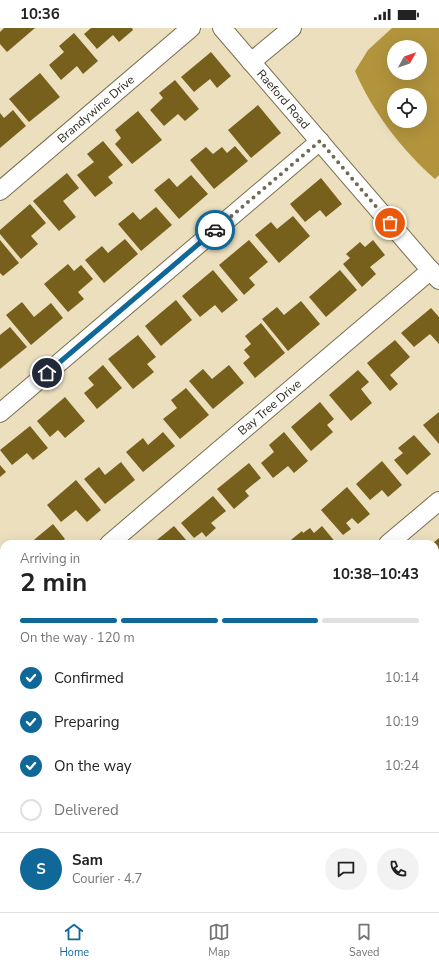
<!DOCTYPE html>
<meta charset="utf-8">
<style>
body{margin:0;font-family:"Nunito Sans",sans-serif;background:#f2f2f2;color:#222;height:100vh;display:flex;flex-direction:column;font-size:15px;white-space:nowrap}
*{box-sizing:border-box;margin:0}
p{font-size:13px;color:#767676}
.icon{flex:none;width:22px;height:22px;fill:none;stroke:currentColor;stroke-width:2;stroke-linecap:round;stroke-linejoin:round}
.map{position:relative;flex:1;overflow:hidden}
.drawer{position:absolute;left:0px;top:512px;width:439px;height:372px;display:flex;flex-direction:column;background:#fff;border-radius:12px 12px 0 0;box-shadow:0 4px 16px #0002}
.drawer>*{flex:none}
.needle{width:26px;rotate:50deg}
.buttons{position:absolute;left:387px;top:12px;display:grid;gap:8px}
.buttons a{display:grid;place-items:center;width:40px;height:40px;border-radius:50%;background:#fff;box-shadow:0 4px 16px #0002;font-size:20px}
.pin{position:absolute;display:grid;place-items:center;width:34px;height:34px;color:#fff;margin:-17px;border:2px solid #fff;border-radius:50%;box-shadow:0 1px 4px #0007}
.courier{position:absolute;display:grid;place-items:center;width:40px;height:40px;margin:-20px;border:3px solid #0f6898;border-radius:50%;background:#fff;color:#222;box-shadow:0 1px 5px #0007}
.summary em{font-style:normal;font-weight:700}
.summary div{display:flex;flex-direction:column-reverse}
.summary{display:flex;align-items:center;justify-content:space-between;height:68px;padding:0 20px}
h1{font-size:26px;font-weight:700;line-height:30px}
.bar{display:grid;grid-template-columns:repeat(4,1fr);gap:6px 4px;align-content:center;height:48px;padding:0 20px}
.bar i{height:5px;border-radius:3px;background:#e0e0e0}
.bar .selected{background:#0f6898}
.bar p{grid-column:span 4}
.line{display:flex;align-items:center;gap:10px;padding:0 20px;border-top:1px solid #e0e0e0}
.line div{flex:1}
.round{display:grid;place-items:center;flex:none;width:42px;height:42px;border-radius:21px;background:#f2f2f2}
ol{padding:0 20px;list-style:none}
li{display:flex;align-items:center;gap:12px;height:44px}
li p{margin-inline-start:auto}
li .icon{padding:4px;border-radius:50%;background:#0f6898;color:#fff;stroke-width:4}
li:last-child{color:#767676}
li i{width:22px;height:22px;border:2px solid #e0e0e0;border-radius:50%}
.status{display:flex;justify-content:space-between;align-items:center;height:28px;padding:0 20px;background:#fff;direction:ltr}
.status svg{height:11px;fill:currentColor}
.dock{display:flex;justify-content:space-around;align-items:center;height:56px;border-top:1px solid #e0e0e0;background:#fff;font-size:11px;color:#767676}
.dock a{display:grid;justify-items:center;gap:2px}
.dock .selected{color:#0f6898}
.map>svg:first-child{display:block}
.green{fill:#e1c67d}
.water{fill:#b2943d;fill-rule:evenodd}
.building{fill:#76601c}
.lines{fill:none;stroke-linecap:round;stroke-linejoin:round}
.minor-casing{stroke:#786d4f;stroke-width:20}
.minor{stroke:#fff;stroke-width:18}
.done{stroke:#716a56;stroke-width:4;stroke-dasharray:0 7.2}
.route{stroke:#0f6898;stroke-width:5}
.labels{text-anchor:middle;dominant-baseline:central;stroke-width:4;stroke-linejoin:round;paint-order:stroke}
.street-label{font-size:12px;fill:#2f2b1e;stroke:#fff}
</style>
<div class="status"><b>10:36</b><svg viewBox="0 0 49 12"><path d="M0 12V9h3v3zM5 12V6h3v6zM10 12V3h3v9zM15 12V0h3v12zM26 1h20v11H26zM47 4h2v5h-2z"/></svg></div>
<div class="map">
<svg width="439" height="884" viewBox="0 0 439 884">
<rect width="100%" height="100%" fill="#ebdfbe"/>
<!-- green -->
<g class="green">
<polygon points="439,600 439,851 435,854 435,603"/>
<polygon points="201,880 405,880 400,884 196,884"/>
</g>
<!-- water -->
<path class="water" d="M392,0h47v147l-4,4c-33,-29 -63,-68 -80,-108l13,-21zM394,19h26v26h-26zM394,67h26v26h-26z"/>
<!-- building -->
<g class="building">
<polygon points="4,0 35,0 7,24 0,16 0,4"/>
<polygon points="91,0 132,0 133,2 119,14 113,7 97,21 84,6"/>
<polygon points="74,5 98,33 83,46 77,38 61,52 49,37 64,24 59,18"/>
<polygon points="211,24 231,48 217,60 210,51 194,64 181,49"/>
<polygon points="40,45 60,69 29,94 9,71"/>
<polygon points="175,52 199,81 185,93 178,86 164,98 150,82 163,70 159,65"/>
<polygon points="258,77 281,105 251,130 228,102"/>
<polygon points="13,82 26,98 0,120 0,85 4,90"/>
<polygon points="138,83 162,112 132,136 115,116 121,110 115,102"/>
<polygon points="103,113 123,137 108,149 113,155 95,169 77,147 94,134 87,126"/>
<polygon points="235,118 248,133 214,161 190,132 206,119 213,126 222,119 227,125"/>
<polygon points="67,145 79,160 63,173 76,189 59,203 33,173"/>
<polygon points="191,147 208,166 179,191 154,162 169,150 177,159"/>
<polygon points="321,150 342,176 326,189 320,182 305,194 290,176"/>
<polygon points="30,176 46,195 31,208 38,216 21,231 0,206 0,202"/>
<polygon points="156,179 172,197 141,223 118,196 133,184 140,192"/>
<polygon points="293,188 310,208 279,235 255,207 271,194 277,201"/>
<polygon points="125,211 138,226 104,255 85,232 102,218 108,225"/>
<polygon points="0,212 19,235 3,248 0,245"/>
<polygon points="249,212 268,234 249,250 255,257 244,267 219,237"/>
<polygon points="373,212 385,227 370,239 376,246 362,259 343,236 350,230 346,226 360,214 365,219"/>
<polygon points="68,236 74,243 81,237 93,251 78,264 84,271 68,284 44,256"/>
<polygon points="213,242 238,272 222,285 215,277 200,289 182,268"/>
<polygon points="340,242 357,262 326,289 309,269"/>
<polygon points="176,272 192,292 161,318 145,298"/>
<polygon points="301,273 320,296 288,323 262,291 277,279 284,287"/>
<polygon points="22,274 34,289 51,275 63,290 31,317 6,287"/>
<polygon points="431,280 439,289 439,316 430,306 414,319 401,305"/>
<polygon points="261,295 285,325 255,350 243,335 250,329 244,322 251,316 245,308"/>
<polygon points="10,299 27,319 0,341 0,307"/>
<polygon points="138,307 156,329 147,336 154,344 133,361 108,331"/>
<polygon points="395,312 410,329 390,347 398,356 390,363 367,335"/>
<polygon points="103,337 122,360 97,381 84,365 94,357 88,350"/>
<polygon points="229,337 244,355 213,381 189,353 203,341 212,351"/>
<polygon points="358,342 369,354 361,361 372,375 351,393 329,367"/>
<polygon points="186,360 209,387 180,411 163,391 177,380 171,372"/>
<polygon points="65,369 85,393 65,410 58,402 50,409 37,393"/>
<polygon points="320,374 334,391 327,397 333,404 311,423 291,399"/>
<polygon points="439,384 439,416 423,397"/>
<polygon points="30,398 48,420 33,432 27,425 12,437 0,422"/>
<polygon points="163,404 175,418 143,444 126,424 143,410 148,417"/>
<polygon points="284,404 308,433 294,445 288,438 273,450 261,435 274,424 269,417"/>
<polygon points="414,407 431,426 407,447 394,432 403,425 398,420"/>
<polygon points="382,433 402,457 388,469 382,462 370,472 356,456"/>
<polygon points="121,434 135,452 105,476 84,451 99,439 105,447"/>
<polygon points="249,435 261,450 245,463 249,468 234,481 217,461"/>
<polygon points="0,437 6,444 0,449"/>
<polygon points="76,452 101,482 87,494 76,482 61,494 47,477"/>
<polygon points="347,459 370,486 358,496 352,490 346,495 351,501 343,507 321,482"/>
<polygon points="213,468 226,483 211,495 216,500 206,509 202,504 194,510 181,495"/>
<polygon points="53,496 65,511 59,516 29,516"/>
<polygon points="174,498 187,513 183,516 152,516"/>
<polygon points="322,498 337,516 286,516 302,503 303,505 310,500 314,505"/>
<polygon points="439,510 439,551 437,553 435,551 435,516 432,516"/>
<polygon points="4,534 4,562 0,565 0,538"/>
<polygon points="0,669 4,674 4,686 0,690"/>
<polygon points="0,761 4,766 4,794 0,798"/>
<polygon points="4,845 4,880 14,880 9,884 6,884 0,876 0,849"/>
<polygon points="439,867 439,884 424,884 422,882 424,880 435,880 435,871"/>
<polygon points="118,880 158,880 161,883 121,884"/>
<polygon points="258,880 272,880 275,884 254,884"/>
</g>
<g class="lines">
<defs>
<g id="minor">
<path id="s1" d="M222,0l217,252"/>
<polyline points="251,34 292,0"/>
<path id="s2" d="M0,163l191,-163"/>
<polyline points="0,385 320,113"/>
<path id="s3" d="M109,516l322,-274"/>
<polyline points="388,516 439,473"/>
<polyline points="0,609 4,605"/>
<polyline points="0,809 4,805"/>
<polyline points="60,884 65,880"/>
<polyline points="204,884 209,880"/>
</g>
</defs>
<!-- minor casing -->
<use href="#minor" class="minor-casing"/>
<!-- minor -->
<use href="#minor" class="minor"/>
</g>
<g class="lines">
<!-- done -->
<polyline class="done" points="215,202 320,113 390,195"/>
<!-- route -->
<polyline class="route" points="47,345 215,202"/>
</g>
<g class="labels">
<!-- street labels -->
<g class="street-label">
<text stroke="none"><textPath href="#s1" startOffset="94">Raeford Road</textPath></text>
<text stroke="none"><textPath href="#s2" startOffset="126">Brandywine Drive</textPath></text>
<text stroke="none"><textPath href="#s3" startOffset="211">Bay Tree Drive</textPath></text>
</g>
</g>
</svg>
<div class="buttons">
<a><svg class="needle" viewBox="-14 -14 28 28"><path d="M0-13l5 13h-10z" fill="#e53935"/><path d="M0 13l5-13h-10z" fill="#767676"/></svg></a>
<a><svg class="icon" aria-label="locate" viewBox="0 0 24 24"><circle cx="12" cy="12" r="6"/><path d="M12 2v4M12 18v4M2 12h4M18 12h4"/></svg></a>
</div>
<div class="pin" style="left:390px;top:195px;background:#ea580c"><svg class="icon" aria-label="bag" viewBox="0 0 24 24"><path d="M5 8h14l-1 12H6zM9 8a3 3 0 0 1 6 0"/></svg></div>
<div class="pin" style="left:47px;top:345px;background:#1f2937"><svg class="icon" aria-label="home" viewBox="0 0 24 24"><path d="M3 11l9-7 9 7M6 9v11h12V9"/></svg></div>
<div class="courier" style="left:215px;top:202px"><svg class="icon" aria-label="car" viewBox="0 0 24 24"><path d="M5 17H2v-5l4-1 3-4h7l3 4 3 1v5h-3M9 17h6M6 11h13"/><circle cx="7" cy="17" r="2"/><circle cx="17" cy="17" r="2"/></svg></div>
<section class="drawer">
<div class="summary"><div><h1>2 min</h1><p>Arriving in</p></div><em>10:38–10:43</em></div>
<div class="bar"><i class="selected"></i><i class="selected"></i><i class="selected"></i><i></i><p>On the way · 120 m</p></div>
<ol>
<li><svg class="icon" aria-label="check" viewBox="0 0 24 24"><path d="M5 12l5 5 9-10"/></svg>Confirmed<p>10:14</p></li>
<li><svg class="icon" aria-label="check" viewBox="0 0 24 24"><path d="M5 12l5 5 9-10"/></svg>Preparing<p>10:19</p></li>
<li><svg class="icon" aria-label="check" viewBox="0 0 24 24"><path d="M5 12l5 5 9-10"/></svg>On the way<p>10:24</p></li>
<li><i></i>Delivered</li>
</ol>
<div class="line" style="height:72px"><b class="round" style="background:#0f6898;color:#fff">S</b><div><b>Sam</b><p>Courier · 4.7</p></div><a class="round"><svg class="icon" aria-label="chat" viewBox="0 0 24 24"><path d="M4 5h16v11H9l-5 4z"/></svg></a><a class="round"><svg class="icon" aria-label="phone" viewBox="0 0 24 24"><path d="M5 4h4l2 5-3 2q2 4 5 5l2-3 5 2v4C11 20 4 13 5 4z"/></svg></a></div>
</section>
</div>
<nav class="dock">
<a class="selected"><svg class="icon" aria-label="home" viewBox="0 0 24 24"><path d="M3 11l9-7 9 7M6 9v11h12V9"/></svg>Home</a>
<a><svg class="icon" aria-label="map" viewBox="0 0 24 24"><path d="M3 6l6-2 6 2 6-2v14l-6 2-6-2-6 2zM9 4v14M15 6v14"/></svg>Map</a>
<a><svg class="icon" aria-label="saved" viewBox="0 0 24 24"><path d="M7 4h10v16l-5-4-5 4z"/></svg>Saved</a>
</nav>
